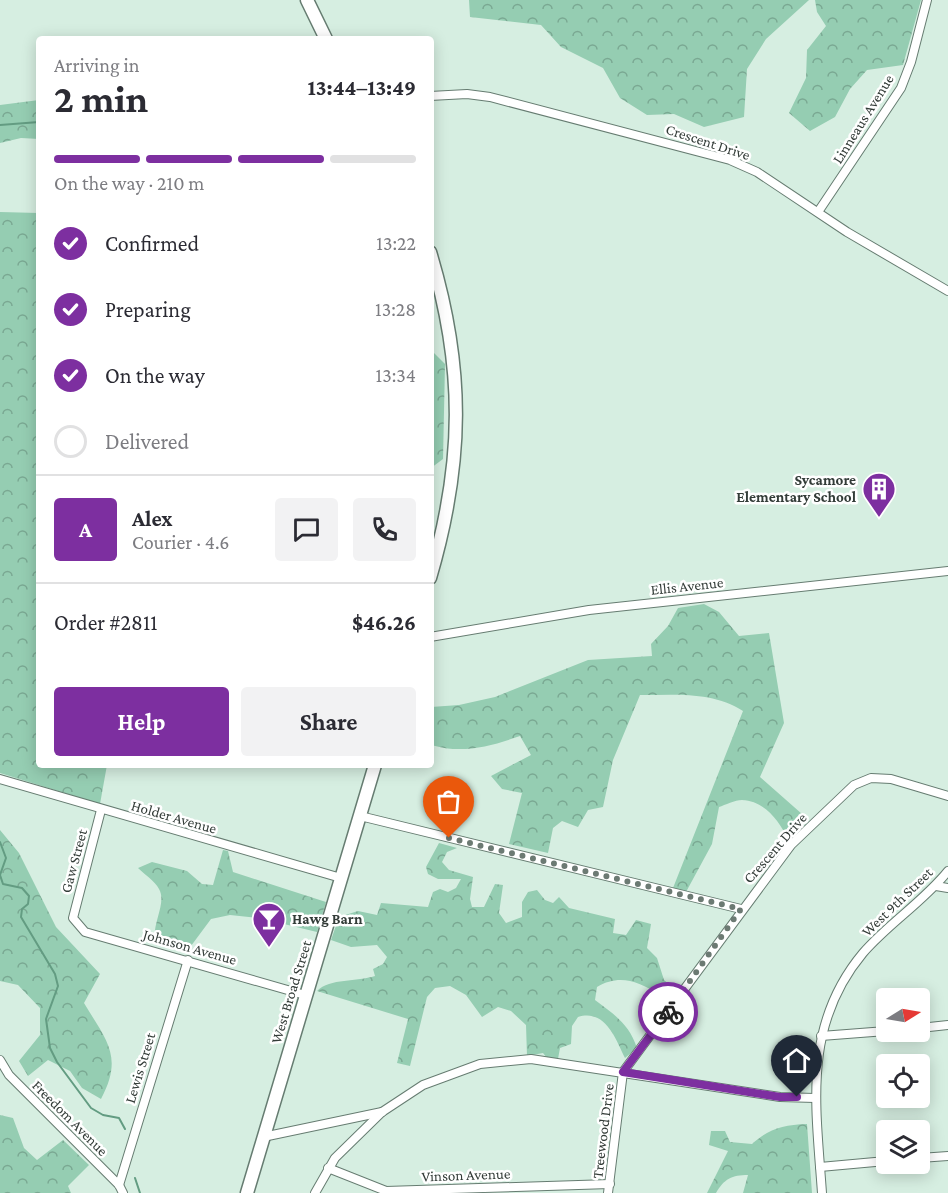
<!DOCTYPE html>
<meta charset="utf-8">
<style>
body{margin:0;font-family:"Crimson Pro",serif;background:#f2f2f3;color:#2b2b33;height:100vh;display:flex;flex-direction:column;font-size:22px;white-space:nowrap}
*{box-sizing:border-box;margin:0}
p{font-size:20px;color:#7c7c81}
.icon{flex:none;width:33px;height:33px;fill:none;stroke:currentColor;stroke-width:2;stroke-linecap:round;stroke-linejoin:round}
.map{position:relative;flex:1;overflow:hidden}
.panel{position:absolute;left:36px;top:36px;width:398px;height:732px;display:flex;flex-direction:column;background:#fff;border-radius:6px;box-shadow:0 3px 15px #0003}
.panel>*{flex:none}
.needle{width:39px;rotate:79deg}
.fabs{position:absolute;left:876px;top:988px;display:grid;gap:12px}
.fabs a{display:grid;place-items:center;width:54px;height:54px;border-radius:6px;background:#fff;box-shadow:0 3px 15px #0003;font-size:30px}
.pin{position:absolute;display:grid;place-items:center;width:51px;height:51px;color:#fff;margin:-62px -26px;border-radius:50% 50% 50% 0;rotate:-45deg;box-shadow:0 0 6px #0007}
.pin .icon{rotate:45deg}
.courier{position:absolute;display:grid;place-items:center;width:60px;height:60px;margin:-30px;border:4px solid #7d2fa0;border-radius:50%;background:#fff;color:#222;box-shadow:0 2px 8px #0007}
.headline em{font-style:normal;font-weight:700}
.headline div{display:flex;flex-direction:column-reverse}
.headline{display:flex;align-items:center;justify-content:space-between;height:102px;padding:0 18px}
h1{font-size:39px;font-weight:700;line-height:45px}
.bar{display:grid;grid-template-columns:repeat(4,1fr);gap:9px 6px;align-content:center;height:72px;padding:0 18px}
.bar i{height:8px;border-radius:4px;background:#e1e1e2}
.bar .selected{background:#7d2fa0}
.bar p{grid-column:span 4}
.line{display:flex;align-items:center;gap:15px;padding:0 18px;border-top:2px solid #e1e1e2}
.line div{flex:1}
.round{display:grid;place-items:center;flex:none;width:63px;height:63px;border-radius:6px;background:#f2f2f3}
ol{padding:0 18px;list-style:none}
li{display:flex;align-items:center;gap:18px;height:66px}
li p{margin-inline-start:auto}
li .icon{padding:6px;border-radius:50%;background:#7d2fa0;color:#fff;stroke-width:4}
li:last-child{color:#7c7c81}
li i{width:33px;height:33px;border:3px solid #e1e1e2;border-radius:50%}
.button{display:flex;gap:12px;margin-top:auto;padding:12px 18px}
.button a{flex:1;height:69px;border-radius:6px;background:#7d2fa0;color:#fff;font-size:24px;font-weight:700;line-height:69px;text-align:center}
.button a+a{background:#f2f2f3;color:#2b2b33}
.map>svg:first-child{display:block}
.forest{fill:url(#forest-crowns)}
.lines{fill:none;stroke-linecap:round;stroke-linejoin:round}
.stream{stroke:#639c82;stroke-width:2}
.minor-casing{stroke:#667c71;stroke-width:10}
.primary-casing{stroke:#667c71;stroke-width:15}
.minor{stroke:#fff;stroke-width:8}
.primary{stroke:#fff;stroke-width:12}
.done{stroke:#6c7a73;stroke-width:6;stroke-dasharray:0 10.8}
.route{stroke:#7d2fa0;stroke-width:8}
.labels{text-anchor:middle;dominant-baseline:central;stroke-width:5;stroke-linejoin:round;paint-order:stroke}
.street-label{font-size:15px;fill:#333c38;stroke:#fff}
.poi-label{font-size:15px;font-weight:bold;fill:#333c38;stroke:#fff;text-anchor:end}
</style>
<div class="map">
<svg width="948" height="1193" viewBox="0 0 948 1193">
<defs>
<pattern id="forest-crowns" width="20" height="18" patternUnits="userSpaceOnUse" patternTransform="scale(1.5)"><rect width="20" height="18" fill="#95cdb2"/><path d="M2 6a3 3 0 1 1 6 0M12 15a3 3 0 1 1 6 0" fill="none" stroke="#7aa892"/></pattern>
</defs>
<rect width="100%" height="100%" fill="#d6eee1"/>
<!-- forest -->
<g class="forest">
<polygon points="469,0 809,0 766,39 747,69 744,117 704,127 674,114 647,115 620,98 603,68 561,47 541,25 470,17"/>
<polygon points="815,0 921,0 903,65 867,70 850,89 835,117 810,131 789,113 806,78 807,50 826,26 817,12"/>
<polygon points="39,100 39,139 21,138 0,143 0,105"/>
<polygon points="0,212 39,213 39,765 107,765 100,804 0,773"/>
<polygon points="431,350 445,364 443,459 431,468"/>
<path d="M704,604l15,8 20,24 30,-3 15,90 -24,54 42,37 -14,25c-9,-18 -23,-38 -46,-39 -7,0 -17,5 -23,7l-7,37 -26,48 -13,-4 70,-177c-30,-20 -69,-16 -103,-16l-27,65 -10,47 -15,3 -10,17 -16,-6 -9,7 -5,25 -39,-9 13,-51 -20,-4 -11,-13 40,-21 -11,-19c-31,11 -58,18 -89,9v-38l28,-2 36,-8 93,-37 64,-4 -1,-12 17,-18 10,-18z"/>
<path d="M0,830l19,23 37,74 44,47 -16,29c22,37 40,53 17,96l-19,-11 -12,-17 -22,-11 -20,16 -9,-15 21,-26v-27l-22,-23 -18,-4z"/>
<path d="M439,843l18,5 -10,4 -5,10 7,8 24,7 -3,22 2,8h12l11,-23 8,1 -4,28 7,10 16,-6v-15l6,-10 9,-2 8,10 8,3 6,-6 10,11 46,11 -2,14 13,2 10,-15 15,4 -4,24 10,10 7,22 12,10 -18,4c-20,-13 -39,-20 -61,-7l-2,13c20,15 34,24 42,48l-12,10c-10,-21 -20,-49 -47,-41l-6,9 -1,18 -11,4 -2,11 -11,-1 -4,-5 -16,3 -1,-31 -15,-14 -13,-4 -16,10 -16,-22 -16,-9 -15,2 -8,9 -17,69 -13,-3 11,-44 -91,-28c13,-13 40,-9 58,-15l-2,-7 10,-5 4,-7 -10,-12 -26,2 -20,-7 8,-23 19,-6 19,4 4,-12 47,4 5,-15 7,-3 8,3 8,-4 5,-9h-23l-10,-5 -2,-7z"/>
<path d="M223,850l5,1 5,21 93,30 -9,30 -58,-14 -29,-3 -19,4 -23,31 -33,-9c-3,-18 12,-38 4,-52 -4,-8 -15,-15 -21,-21l14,-6 35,9 15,13 11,1z"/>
<polygon points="0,1115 13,1118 24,1148 37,1160 63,1140 89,1165 68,1186 71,1193 0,1193"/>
<path d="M807,1124l5,69h-69l5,-18c-16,0 -24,4 -32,18h-9l21,-42 -19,-6 2,-14h14l5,11 22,2c18,-16 31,-19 55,-20z"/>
</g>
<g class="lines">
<!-- stream -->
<g class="stream">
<polyline points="0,125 39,122"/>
<polyline points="0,842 6,858 0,875"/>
<polyline points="0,875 3,884 22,888 29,896 28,904 22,909 21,917 55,974 58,986 46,1019 50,1048 57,1062 91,1108 103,1115 119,1118 125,1129"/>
<polyline points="135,1178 140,1193"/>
</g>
<defs>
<g id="minor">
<polyline points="430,96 467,94 490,97 730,160 757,172 847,232 948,291"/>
<polyline points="818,212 901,88 911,62 927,0"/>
<polyline points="430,637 589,610 948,571"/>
<polyline points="0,779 341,878"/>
<polyline points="101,810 73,918 85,932 305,995"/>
<polyline points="360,816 741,909"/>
<polyline points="936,886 948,888"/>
<polyline points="920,1028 948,1025"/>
<polyline points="821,1036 886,1031"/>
<polyline points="0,1060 9,1075 119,1185 123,1193"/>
<polyline points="263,1137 382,1112"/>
<polyline points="920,1158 948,1156"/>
<polyline points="820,1167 886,1161"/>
<polyline points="328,1168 386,1191 610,1184"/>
<polyline points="119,1185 188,960"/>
<polyline points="315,1193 335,1158 382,1112 423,1085 480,1064 531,1059 780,1097 815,1098"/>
<polyline points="608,1193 623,1072 791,845 854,785 871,778 891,779 948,796"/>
<path d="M822,1193c-6,-87 -20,-167 41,-240 26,-30 60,-51 85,-82"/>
</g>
<g id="primary">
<polyline points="307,0 326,39"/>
<path d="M430,252c35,116 34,210 0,326"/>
<polyline points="247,1193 375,765"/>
</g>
</defs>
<!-- minor casing -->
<use href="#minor" class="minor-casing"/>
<!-- primary casing -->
<use href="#primary" class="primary-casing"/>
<!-- minor -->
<use href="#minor" class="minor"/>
<!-- primary -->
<use href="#primary" class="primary"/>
</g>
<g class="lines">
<!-- done -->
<polyline class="done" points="449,838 741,909 668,1012"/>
<!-- route -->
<polyline class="route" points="668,1012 623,1072 780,1097 797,1097"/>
</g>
<!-- icons -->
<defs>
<symbol id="building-pin" viewBox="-11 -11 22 30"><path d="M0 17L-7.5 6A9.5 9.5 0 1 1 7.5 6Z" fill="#7d2fa0" stroke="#fff"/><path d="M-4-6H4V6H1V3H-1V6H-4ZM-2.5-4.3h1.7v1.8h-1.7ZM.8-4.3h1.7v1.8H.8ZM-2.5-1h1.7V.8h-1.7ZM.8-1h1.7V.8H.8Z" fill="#fff"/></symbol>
<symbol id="bar-pin" viewBox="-11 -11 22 30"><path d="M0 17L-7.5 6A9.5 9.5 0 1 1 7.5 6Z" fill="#7d2fa0" stroke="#fff"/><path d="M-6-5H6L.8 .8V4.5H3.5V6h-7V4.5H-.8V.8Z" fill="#fff"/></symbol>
</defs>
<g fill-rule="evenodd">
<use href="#building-pin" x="860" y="470" width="38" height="52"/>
<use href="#bar-pin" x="250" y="900" width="38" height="52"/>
</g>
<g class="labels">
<!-- street labels -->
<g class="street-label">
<text transform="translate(863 119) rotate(-58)">Linneaus Avenue</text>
<text transform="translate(708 142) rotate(18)">Crescent Drive</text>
<text transform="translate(687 586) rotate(-6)">Ellis Avenue</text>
<text transform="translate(174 817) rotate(16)">Holder Avenue</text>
<text transform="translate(775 848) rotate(-49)">Crescent Drive</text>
<text transform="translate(74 861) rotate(-75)">Gaw Street</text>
<text transform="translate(897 902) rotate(-44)">West 9th Street</text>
<text transform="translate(190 947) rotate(16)">Johnson Avenue</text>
<text transform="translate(291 992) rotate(-73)">West Broad Street</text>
<text transform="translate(140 1068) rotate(-73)">Lewis Street</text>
<text transform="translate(70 1118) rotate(45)">Freedom Avenue</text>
<text transform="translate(603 1131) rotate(-83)">Treewood Drive</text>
<text transform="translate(466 1175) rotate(-2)">Vinson Avenue</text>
</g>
<!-- poi labels -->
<g class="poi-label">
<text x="856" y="480">Sycamore<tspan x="856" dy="17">Elementary School</tspan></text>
<text x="292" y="919" text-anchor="start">Hawg Barn</text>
</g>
</g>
</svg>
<div class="fabs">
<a><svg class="needle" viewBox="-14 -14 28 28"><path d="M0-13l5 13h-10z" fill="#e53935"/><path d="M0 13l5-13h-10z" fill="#7c7c81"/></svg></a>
<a><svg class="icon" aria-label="locate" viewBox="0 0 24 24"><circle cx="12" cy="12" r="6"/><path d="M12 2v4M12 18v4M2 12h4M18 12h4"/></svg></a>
<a><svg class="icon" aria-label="layers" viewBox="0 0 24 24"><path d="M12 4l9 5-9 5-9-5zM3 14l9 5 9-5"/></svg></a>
</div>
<div class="pin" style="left:449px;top:838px;background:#ea580c"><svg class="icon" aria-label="bag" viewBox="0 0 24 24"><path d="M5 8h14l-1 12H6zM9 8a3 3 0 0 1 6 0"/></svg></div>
<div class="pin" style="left:797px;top:1097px;background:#1f2937"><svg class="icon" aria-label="home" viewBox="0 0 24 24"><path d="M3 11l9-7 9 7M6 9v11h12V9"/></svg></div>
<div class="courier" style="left:668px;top:1012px"><svg class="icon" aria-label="bike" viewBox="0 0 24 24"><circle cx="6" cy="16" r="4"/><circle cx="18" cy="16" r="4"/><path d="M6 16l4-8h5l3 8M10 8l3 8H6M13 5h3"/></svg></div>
<section class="panel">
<div class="headline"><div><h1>2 min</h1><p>Arriving in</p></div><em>13:44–13:49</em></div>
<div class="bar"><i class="selected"></i><i class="selected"></i><i class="selected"></i><i></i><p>On the way · 210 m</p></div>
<ol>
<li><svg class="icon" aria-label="check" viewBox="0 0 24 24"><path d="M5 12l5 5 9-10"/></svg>Confirmed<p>13:22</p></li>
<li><svg class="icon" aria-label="check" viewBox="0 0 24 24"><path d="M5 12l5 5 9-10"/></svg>Preparing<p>13:28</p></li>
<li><svg class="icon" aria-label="check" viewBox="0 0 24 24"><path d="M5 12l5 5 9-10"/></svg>On the way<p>13:34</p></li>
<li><i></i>Delivered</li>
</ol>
<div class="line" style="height:108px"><b class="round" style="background:#7d2fa0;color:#fff">A</b><div><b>Alex</b><p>Courier · 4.6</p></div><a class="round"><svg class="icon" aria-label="chat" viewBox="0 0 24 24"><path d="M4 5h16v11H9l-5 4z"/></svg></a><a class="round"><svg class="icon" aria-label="phone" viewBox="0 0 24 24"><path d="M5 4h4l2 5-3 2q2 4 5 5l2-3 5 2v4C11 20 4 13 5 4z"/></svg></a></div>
<div class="line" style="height:78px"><div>Order #2811</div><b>$46.26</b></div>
<div class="button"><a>Help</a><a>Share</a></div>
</section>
</div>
